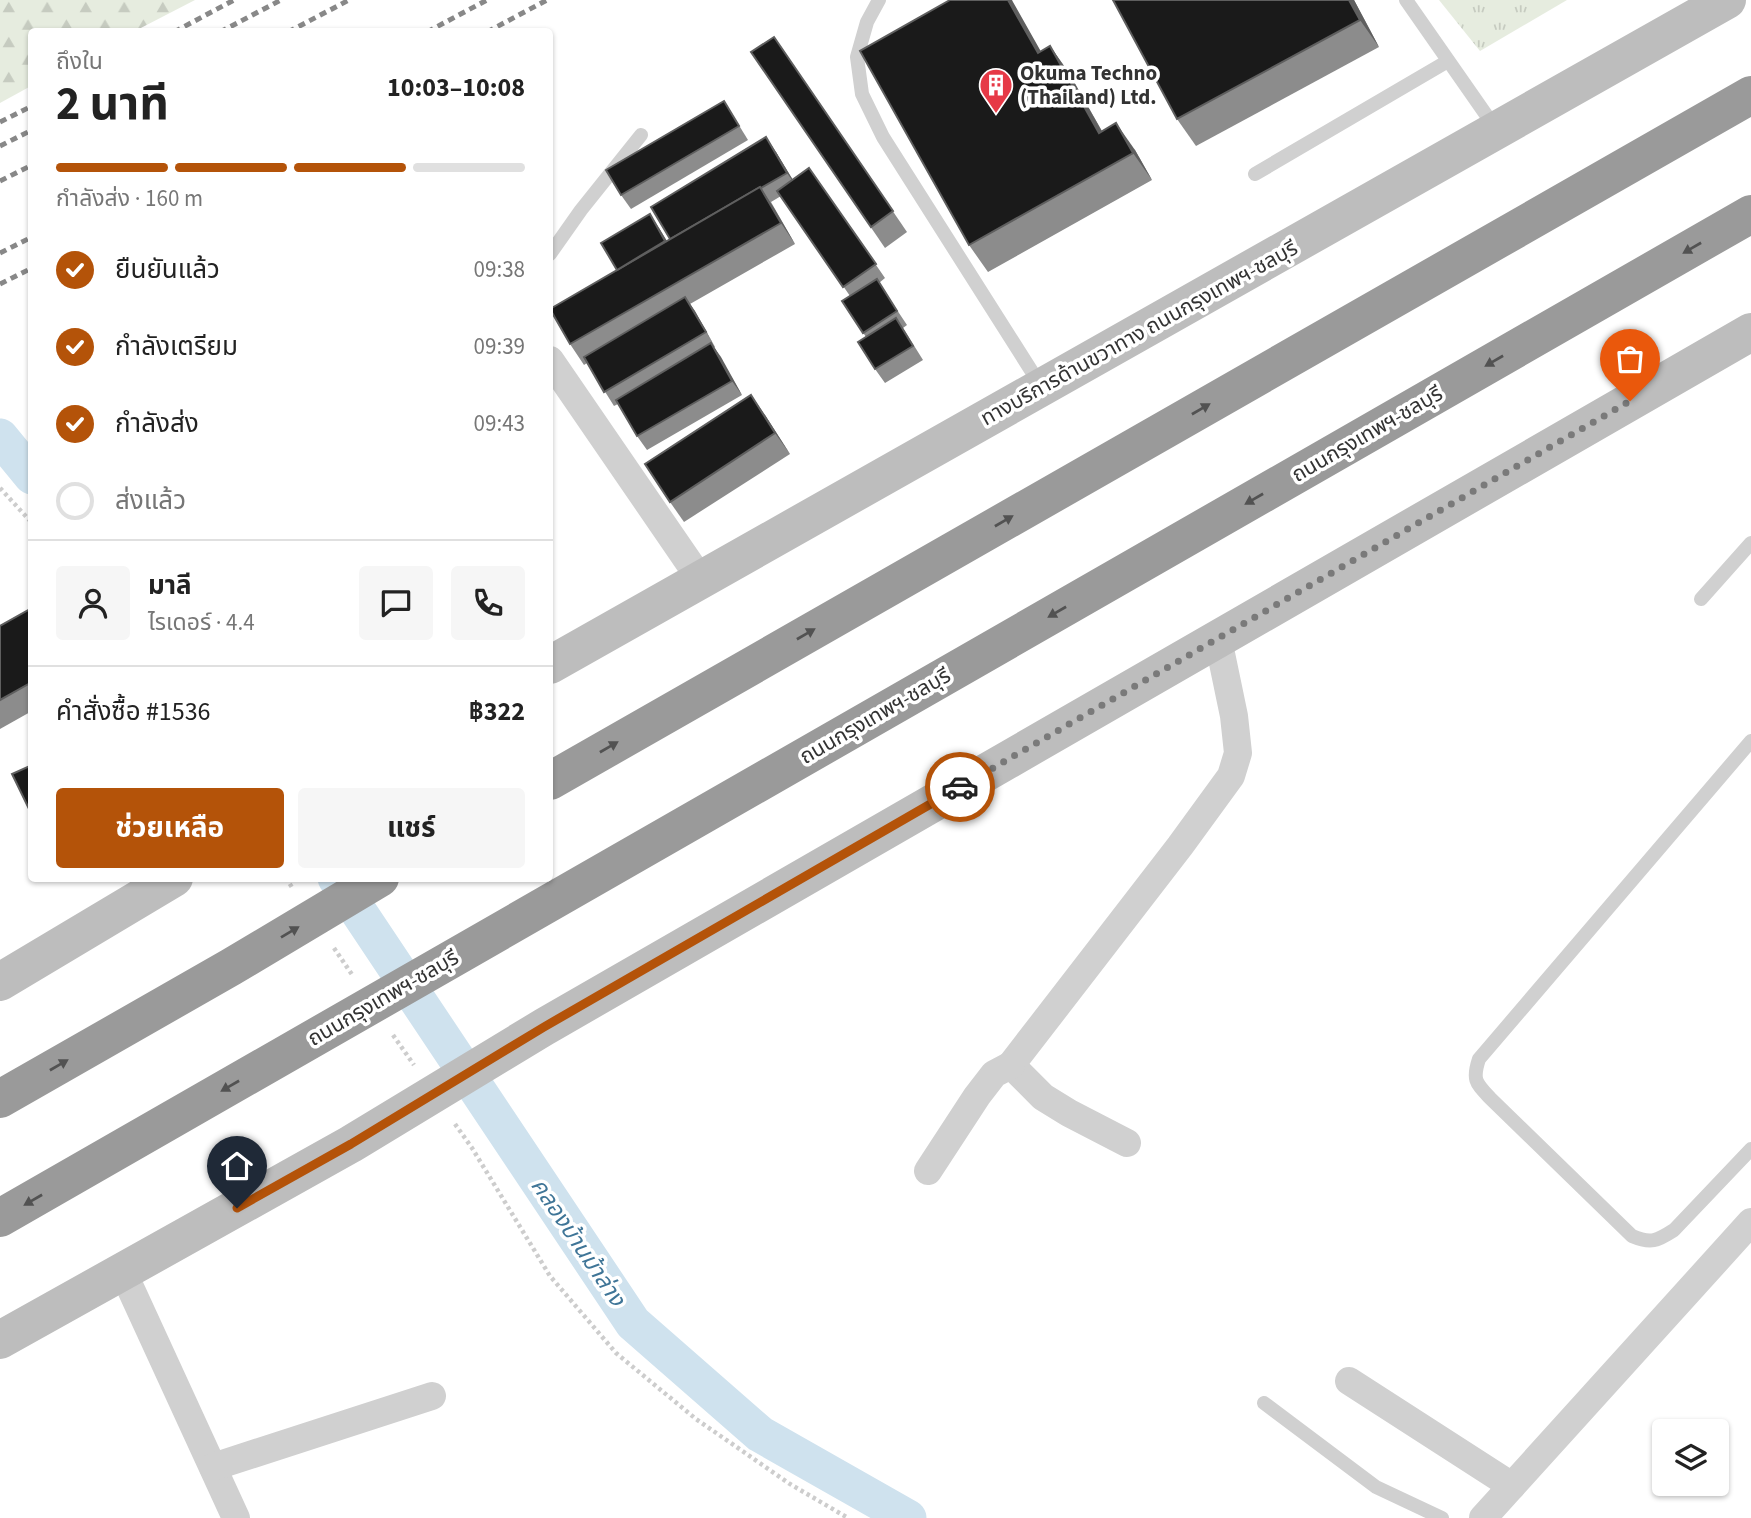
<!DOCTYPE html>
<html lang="th">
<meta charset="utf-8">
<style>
body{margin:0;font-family:"Source Sans 3","Noto Sans Thai",sans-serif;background:#f6f6f6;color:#222;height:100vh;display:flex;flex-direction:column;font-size:26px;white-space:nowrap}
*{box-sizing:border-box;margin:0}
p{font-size:23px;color:#767676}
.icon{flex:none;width:38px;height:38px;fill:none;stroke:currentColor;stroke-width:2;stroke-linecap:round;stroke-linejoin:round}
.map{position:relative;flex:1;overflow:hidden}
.panel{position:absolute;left:28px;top:28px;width:525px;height:854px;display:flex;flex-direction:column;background:#fff;border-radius:7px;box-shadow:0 2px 5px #0004}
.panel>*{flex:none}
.tools{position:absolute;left:1652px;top:1419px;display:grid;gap:14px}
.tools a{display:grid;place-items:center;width:77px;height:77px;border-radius:7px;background:#fff;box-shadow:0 2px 5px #0004;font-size:35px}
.pin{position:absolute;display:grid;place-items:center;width:60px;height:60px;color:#fff;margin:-72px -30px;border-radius:50% 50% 50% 0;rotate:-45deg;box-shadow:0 0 7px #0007}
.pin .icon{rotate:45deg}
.courier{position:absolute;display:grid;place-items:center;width:70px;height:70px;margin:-35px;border:5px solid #b45309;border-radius:50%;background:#fff;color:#222;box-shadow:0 2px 9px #0007}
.head em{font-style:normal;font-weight:700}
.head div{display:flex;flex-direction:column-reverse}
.head{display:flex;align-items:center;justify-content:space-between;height:119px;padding:0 28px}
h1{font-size:46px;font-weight:700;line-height:52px}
.bar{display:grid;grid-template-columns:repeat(4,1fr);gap:10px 7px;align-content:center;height:84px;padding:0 28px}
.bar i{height:9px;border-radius:5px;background:#e0e0e0}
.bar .selected{background:#b45309}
.bar p{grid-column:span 4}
.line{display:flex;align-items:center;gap:18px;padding:0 28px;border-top:2px solid #e0e0e0}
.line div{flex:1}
.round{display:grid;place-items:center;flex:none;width:74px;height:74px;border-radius:7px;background:#f6f6f6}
ol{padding:0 28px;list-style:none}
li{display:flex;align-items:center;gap:21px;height:77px}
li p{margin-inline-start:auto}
li .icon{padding:7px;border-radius:50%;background:#b45309;color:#fff;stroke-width:4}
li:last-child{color:#767676}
li i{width:38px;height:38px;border:4px solid #e0e0e0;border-radius:50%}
.primary-button{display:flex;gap:14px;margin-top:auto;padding:14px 28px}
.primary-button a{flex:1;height:80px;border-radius:7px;background:#b45309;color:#fff;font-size:28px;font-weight:700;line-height:80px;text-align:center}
.primary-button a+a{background:#f6f6f6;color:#222}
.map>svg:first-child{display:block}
.grass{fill:url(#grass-tufts)}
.forest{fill:url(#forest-firs)}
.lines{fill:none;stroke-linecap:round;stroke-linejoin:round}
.canal{stroke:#cfe2ee;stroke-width:37}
.path{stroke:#cdcdcd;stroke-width:4.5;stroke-dasharray:3.5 3.5;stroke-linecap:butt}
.lane{stroke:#d0d0d0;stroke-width:14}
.street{stroke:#d0d0d0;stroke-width:28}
.secondary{stroke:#bdbdbd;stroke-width:38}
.highway{stroke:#9a9a9a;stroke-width:38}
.rail{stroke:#888;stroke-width:5;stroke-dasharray:7 5;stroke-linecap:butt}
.wall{fill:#8c8c8c}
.shaded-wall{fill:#5f5f5f}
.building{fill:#1a1a1a;stroke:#5f5f5f;stroke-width:2}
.oneway{fill:#525252}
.done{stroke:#7a7a7a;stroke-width:7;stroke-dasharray:0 12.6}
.route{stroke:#b45309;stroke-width:9}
.labels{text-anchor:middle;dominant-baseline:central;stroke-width:7;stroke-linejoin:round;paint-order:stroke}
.poi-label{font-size:21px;font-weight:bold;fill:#333;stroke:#fff;text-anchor:start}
.street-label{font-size:21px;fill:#333;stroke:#fff}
.water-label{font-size:23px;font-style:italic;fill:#3f7597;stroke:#fff}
</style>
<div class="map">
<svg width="1751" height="1518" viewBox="0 0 1751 1518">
<defs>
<pattern id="grass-tufts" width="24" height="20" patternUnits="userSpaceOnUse" patternTransform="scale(1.75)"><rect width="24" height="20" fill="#e6ecdf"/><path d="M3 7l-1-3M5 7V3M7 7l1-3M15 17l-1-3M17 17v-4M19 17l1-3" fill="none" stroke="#c6cbc0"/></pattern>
<pattern id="forest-firs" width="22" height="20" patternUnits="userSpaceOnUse" patternTransform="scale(1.75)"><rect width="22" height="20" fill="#e6ecdf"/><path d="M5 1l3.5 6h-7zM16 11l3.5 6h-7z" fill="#c6cbc0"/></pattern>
</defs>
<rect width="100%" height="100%" fill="#fff"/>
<!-- grass -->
<polygon class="grass" points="1439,0 1567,0 1480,51"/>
<!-- forest -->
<polygon class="forest" points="0,0 195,0 135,31 32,32 31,86 0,103"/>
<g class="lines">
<!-- canal -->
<g class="canal">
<polyline points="0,437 32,476"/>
<polyline points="336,878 633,1323 760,1434 908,1518"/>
</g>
<!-- path -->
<g class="path">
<polyline points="0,488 32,523"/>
<polyline points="286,878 293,889"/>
<polyline points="334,948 353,976"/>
<polyline points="393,1035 414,1065"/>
<polyline points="455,1124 472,1148 550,1276 616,1353 696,1419 790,1484 848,1518"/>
</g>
<!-- lane -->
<g class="lane">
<polyline points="879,0 867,22 857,57 862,94 883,137 1041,386"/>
<polyline points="1406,0 1496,129"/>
<polyline points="1255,174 1448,61"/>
<polyline points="550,254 581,210 641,135"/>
<polyline points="1701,599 1751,543"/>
<path d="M1751,741l-272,318c-7,21 -3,24 11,39l142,138c19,8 25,5 42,-6l77,-81"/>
<polyline points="1264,1403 1376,1487 1442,1518"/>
</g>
<!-- street -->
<g class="street">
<polyline points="550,360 701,580"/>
<polyline points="1127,1143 1069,1113 1043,1097 1011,1065 1180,846 1231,776 1238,753 1234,716 1218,639"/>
<polyline points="928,1171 977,1096 994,1074 1011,1065"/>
<polyline points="123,1272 236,1518"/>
<polyline points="1349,1381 1512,1486"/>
<polyline points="213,1467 432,1396"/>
<polyline points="1483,1518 1751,1222"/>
</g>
<!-- secondary -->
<g class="secondary">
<polyline points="550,665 1727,0"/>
<polyline points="0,982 174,878"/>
<polyline points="0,1340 351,1144 544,1027 1751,332"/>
</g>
<!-- highway -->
<g class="highway">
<polyline points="550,781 1751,95"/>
<polyline points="0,1099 231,967 380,878"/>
<polyline points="0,1218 1751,214"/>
</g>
<!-- rail -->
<g class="rail">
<polyline points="174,32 234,0"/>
<polyline points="220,32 281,0"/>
<polyline points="288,32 349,0"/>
<polyline points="427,32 487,0"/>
<polyline points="487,32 547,0"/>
<polyline points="0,122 32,106"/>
<polyline points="0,146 32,130"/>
<polyline points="0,181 32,165"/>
<polyline points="0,253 32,237"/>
<polyline points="0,284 32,268"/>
</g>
</g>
<!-- wall -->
<g class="wall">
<polygon points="1113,0 1354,0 1379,47 1196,146 1177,119"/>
<polygon points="774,37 907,232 885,248 751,52"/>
<polygon points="1050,46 1069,73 1102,131 1135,150 1152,180 988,272 969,245 1041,51"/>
<polygon points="724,101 748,140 631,209 621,195"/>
<polygon points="776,152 793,180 809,168 885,278 879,283 907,325 903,328 923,360 885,383 875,369 866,337 842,301 850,296 781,196 771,202 795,244 690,304 715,347 714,347 742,395 647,450 637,436 618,404 614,406 587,363 584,365 570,344 617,270 659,228 667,241 670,239"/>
<polygon points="765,415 790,454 684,522 670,502"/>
<polygon points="32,608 32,711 0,729 0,626"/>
</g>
<!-- shaded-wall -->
<g class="shaded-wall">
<polygon points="1008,0 1012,0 1013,2 1057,80 1038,53"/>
<polygon points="1349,0 1354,0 1379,47 1360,20"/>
<polygon points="1050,46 1069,73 1118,160 1099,133"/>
<polygon points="1116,123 1135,150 1152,180 1133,153"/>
<polygon points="766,137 776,152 797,187 787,173"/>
<polygon points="760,187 774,208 795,244 781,223"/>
<polygon points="650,214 659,228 675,255 665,241"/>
<polygon points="685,297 695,311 715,347"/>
<polygon points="711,343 721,357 742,395 732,381"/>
<polygon points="751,395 765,415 790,454 775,433"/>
</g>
<!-- building -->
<g class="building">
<polygon points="950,0 1008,0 1038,53 1050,46 1099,133 1116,123 1133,153 969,245 860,51"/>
<polygon points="1113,0 1349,0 1360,20 1177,119"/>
<polygon points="774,37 893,211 871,227 751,52"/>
<polygon points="724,101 739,126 621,195 606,170"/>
<polygon points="766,137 787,173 761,188 760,187 670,239 651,207"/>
<polygon points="809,168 876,264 843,287 777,191"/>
<polygon points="760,187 781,223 570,344 550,309"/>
<polygon points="650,214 665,241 617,270 601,243"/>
<polygon points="877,279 897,311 863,333 842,301"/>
<polygon points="685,297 706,332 604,392 584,357"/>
<polygon points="896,318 913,346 875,369 858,342"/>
<polygon points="711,343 732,381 637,436 616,400"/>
<polygon points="751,395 775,433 670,502 645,464"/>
<polygon points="32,608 32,682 0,700 0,626"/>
<polygon points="32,765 32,815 12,774"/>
</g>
<!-- one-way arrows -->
<defs><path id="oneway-solid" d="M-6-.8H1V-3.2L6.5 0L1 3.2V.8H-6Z" transform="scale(1.75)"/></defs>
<g class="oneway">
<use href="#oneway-solid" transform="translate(1692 248) rotate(150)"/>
<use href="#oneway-solid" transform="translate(1494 361) rotate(150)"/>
<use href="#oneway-solid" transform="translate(1201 409) rotate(-30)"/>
<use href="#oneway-solid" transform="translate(1254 499) rotate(150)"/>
<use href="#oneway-solid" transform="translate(1004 521) rotate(-30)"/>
<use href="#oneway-solid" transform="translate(1057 612) rotate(150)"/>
<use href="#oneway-solid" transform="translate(806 634) rotate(-30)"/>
<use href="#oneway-solid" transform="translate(609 747) rotate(-30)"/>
<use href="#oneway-solid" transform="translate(290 932) rotate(-31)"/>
<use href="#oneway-solid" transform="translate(59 1065) rotate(-30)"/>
<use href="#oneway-solid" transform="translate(230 1086) rotate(150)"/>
<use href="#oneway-solid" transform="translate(33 1200) rotate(150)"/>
</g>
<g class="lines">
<!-- done -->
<polyline class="done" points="960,787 1630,401"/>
<!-- route -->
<polyline class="route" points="237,1208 351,1144 544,1027 960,787"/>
</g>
<!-- icons -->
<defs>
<symbol id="building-pin" viewBox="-11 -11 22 30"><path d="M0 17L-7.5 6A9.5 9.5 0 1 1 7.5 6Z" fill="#e63946" stroke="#fff"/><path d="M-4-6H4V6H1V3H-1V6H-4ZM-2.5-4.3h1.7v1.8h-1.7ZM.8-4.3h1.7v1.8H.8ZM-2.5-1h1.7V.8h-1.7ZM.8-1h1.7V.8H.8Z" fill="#fff"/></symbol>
</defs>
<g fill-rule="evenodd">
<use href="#building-pin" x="977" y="66" width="38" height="52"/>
</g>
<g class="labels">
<!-- poi labels -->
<g class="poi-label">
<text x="1020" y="73">Okuma Techno<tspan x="1020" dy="24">(Thailand) Ltd.</tspan></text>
</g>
<!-- street labels -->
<g class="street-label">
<text transform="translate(1139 333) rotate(-29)">ทางบริการด้านขวาทาง ถนนกรุงเทพฯ-ชลบุรี</text>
<text transform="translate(1367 434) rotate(-30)">ถนนกรุงเทพฯ-ชลบุรี</text>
<text transform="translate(875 716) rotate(-30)">ถนนกรุงเทพฯ-ชลบุรี</text>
<text transform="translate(383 998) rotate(-30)">ถนนกรุงเทพฯ-ชลบุรี</text>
</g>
<!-- water labels -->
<g class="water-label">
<text transform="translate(578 1242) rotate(56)">คลองบ้านม้าล่าง</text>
</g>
</g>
</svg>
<div class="tools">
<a><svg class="icon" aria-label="layers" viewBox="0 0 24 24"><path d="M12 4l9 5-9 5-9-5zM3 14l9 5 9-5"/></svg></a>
</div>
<div class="pin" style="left:1630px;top:401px;background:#ea580c"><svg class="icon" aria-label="bag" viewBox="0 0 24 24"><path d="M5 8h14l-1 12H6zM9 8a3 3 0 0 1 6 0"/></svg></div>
<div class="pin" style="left:237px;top:1208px;background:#1f2937"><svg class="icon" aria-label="home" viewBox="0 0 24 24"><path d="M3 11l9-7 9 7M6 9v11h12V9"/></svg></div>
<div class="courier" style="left:960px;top:787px"><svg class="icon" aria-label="car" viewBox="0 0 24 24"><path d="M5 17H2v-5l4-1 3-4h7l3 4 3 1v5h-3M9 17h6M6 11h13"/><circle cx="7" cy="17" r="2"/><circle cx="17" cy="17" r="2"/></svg></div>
<section class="panel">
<div class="head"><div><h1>2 นาที</h1><p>ถึงใน</p></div><em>10:03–10:08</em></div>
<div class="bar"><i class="selected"></i><i class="selected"></i><i class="selected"></i><i></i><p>กำลังส่ง · 160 m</p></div>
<ol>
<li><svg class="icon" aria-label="check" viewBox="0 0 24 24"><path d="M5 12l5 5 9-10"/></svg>ยืนยันแล้ว<p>09:38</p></li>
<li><svg class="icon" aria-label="check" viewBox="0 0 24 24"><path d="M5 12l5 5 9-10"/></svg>กำลังเตรียม<p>09:39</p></li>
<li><svg class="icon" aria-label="check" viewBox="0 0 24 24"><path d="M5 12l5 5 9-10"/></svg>กำลังส่ง<p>09:43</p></li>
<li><i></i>ส่งแล้ว</li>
</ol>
<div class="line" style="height:126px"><a class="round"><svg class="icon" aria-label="person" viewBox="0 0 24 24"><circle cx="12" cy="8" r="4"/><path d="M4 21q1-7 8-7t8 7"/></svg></a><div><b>มาลี</b><p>ไรเดอร์ · 4.4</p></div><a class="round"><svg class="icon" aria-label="chat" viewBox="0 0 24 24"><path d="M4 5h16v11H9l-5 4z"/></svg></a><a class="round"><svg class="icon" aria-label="phone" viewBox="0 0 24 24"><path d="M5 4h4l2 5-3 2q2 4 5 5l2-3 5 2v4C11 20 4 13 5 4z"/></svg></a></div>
<div class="line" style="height:91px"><div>คำสั่งซื้อ #1536</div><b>฿322</b></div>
<div class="primary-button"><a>ช่วยเหลือ</a><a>แชร์</a></div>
</section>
</div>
